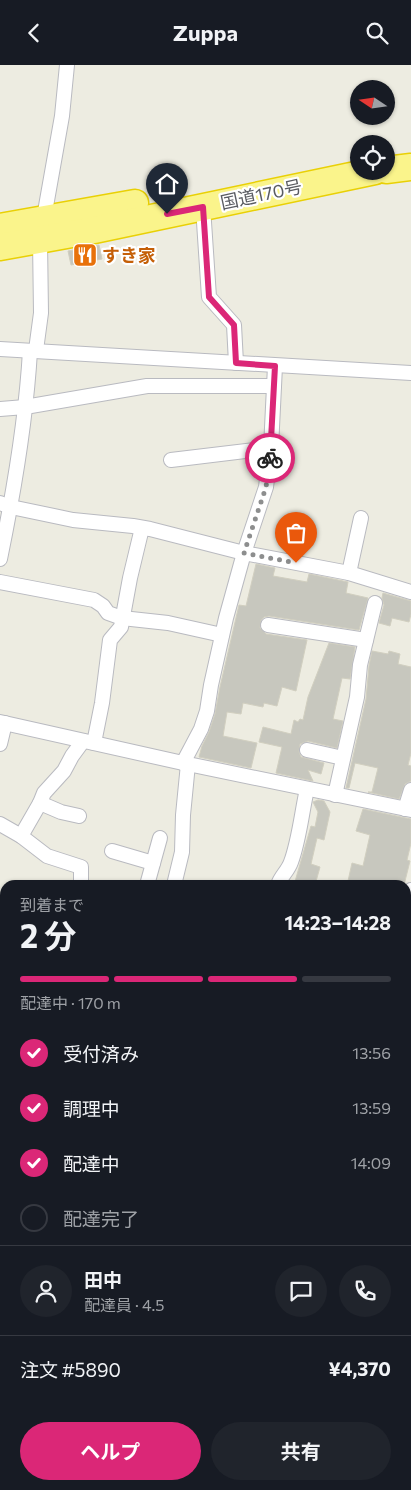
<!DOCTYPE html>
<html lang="ja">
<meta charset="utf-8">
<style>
body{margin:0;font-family:Commissioner,"Noto Sans JP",sans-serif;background:#20242c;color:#f1f3f6;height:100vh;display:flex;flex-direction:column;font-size:19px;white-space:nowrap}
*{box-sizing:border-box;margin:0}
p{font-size:16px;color:#9ea1a6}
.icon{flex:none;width:28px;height:28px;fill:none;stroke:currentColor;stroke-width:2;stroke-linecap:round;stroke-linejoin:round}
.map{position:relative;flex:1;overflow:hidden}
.sheet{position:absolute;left:0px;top:815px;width:411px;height:610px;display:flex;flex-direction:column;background:#171b24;border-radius:15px 15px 0 0;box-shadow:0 1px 4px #0004}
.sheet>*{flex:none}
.needle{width:32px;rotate:283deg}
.controls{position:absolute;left:350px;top:15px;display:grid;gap:10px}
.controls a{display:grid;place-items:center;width:45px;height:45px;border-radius:50%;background:#171b24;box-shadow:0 1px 4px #0004;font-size:25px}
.pin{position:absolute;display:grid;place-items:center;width:42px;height:42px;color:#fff;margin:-51px -21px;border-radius:50% 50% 50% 0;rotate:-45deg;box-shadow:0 0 5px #0007}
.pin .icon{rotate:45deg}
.courier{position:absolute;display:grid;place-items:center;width:50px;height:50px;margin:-25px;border:4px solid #db2777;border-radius:50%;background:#fff;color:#222;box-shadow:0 1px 6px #0007}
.summary em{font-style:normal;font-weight:700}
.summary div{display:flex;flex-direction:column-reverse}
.summary{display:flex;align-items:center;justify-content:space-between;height:85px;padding:0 20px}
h1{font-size:32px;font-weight:700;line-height:38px}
.bar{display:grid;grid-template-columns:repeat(4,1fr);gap:8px 5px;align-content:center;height:60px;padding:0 20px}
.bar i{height:6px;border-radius:4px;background:#363941}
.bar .on{background:#db2777}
.bar p{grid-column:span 4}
.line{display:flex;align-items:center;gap:12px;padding:0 20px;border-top:1px solid #363941}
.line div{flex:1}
.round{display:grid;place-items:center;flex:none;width:52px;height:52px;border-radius:26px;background:#20242c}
ol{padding:0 20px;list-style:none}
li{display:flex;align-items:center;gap:15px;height:55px}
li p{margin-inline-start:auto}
li .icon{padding:5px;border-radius:50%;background:#db2777;color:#fff;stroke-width:4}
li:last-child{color:#9ea1a6}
li i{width:28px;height:28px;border:2px solid #363941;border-radius:50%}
.cta{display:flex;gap:10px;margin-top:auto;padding:10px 20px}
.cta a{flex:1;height:58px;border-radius:30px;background:#db2777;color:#fff;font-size:20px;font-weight:700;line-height:58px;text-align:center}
.cta a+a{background:#20242c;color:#f1f3f6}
header{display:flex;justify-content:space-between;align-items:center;height:65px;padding:0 20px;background:#171b24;font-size:22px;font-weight:700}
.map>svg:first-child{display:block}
.green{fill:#bee4c6}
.building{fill:#c7c7be;stroke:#d1cfc0}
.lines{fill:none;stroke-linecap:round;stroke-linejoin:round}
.street-casing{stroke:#b9bac0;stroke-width:16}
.highway-casing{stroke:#e9d005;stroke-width:29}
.street{stroke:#fff;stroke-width:14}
.highway{stroke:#faf48b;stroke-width:26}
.done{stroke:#8d8e8e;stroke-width:5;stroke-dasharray:0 9}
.route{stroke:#db2777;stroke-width:6}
.labels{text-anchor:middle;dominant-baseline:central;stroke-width:4.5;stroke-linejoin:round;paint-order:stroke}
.street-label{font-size:18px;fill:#5a5c62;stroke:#fff}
.food-label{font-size:18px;font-weight:bold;fill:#c56008;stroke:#fff;text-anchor:start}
</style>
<header><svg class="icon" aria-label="back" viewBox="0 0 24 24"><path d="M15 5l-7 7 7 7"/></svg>Zuppa<svg class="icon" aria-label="search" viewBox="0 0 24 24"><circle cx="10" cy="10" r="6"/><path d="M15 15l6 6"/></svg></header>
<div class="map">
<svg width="411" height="1425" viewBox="0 0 411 1425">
<rect width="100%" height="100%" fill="#edece1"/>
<!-- green -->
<g class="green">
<polygon points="411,1274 411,1425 343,1425 344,1420 406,1420 406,1281"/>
<polygon points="223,1420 243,1420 251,1425 221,1425"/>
</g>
<!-- building -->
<g class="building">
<polygon points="99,180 102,194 71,200 68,186"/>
<polygon points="256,499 275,503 273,511 307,517 309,509 348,517 346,528 368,533 359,565 269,551 264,552 261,555 260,563 266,569 307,575 296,626 282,622 277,641 264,638 263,642 243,638 241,649 227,647 223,671 257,678 251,703 199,692 202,681 209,667 215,649 220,622 239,540 246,541"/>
<polygon points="383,528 411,536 411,549 409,557 392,553 390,561 379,558 384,540 382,533"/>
<polygon points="329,578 355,582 350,614 342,613 333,654 343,656 337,683 308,676 300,679 299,687 301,692 324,698 321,709 308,705 313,716 276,708 282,682 259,677 263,662 291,669 294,655 298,657 300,654 303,655 308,632"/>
<polygon points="372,586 388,589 389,586 400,589 398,599 411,602 411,688 408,700 411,701 411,716 405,719 399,734 368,727 372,727 378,703 355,698 349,723 346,723 366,634 369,601"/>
<polygon points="318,735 324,736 330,747 324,775 317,773 311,799 320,802 315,820 294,820 311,761 315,762 318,747 313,737"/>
<polygon points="363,744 411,754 411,778 407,795 410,796 404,820 366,820 348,816 352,798 363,801 370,770 356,766"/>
</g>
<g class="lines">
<defs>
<g id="street">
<polyline points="203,142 209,232 234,260 236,298"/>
<polyline points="0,284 411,308"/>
<polyline points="36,285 41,248 40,175 62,51 67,0"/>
<polyline points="0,344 25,342 147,321 274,321"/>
<polyline points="171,395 271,383"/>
<polyline points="0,438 11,442 73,455 133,461 150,464 244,488 349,508 411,527"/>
<path d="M0,494c14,-68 26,-139 30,-208"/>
<polyline points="349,508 361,453"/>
<polyline points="0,517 94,535 103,541 108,548 122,553 168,558 222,570"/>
<polyline points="268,560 366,575"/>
<polyline points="0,657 183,698 411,745"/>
<polyline points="94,678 102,638 110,575 121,562 130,513 142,463"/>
<polyline points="0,679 5,658"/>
<polyline points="307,685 343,693"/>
<polyline points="183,698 201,664 207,646 211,620 226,553 244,488 266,422 271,383 275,301"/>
<polyline points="335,730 357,632 360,600 375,538"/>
<polyline points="405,744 411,725"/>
<polyline points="79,751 61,747 40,738 44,728 64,706 72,691 83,676"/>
<polyline points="0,759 21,771 47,791 81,802 81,820"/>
<polyline points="21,771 40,738"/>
<polyline points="112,786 153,798"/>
<polyline points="147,820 160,773"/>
<polyline points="174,820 182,787 183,750 188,699"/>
<path d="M278,820c2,-8 10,-14 13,-23 8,-21 11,-51 16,-73"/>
<polyline points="406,854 411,825"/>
<polyline points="0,864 5,865"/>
<polyline points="406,987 411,989"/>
<polyline points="406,1110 411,1105"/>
<polyline points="406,1204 410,1218 411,1241"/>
<polyline points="406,1274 411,1259"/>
<polyline points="252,1420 260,1425"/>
<polyline points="291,1425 293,1420"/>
<polyline points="336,1425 338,1420"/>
</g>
<g id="highway">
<polyline points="386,105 411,102"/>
<polyline points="0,162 135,138"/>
<polyline points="0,182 94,165 375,106"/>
</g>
</defs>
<!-- street casing -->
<use href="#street" class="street-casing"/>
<!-- highway casing -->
<use href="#highway" class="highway-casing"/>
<!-- street -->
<use href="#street" class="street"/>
<!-- highway -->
<use href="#highway" class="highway"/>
</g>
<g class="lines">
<!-- done -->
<polyline class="done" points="270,393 266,422 244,488 296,498"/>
<!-- route -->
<polyline class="route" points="167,149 203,142 209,232 234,260 236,298 275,301 270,393"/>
</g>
<!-- icons -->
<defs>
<symbol id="restaurant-square" viewBox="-11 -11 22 22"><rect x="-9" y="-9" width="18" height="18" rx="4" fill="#e8710a" stroke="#fff"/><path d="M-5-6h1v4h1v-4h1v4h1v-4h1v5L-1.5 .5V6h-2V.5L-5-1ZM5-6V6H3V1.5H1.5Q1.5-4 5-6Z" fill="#fff"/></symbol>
</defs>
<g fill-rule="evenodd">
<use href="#restaurant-square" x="71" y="176" width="28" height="28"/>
</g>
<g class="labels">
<!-- street labels -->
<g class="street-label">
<text transform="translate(261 129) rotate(-12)">国道170号</text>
</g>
<!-- food labels -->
<g class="food-label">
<text x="102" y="190">すき家</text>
</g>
</g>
</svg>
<div class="controls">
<a><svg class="needle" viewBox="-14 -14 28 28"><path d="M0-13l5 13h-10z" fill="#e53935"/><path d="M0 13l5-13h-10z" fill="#9ea1a6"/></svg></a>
<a><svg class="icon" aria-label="locate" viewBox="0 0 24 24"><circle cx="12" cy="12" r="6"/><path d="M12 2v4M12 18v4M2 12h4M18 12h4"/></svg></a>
</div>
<div class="pin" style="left:296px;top:498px;background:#ea580c"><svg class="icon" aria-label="bag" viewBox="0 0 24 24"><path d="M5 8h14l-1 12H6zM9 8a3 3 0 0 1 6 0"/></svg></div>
<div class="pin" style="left:167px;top:149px;background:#1f2937"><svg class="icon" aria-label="home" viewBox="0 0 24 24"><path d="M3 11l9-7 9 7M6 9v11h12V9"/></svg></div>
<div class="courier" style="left:270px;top:393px"><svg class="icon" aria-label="bike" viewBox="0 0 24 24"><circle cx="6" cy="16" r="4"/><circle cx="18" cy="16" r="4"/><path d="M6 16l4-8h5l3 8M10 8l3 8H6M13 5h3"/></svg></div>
<section class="sheet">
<div class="summary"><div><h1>2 分</h1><p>到着まで</p></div><em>14:23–14:28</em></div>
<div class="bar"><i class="on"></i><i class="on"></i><i class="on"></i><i></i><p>配達中 · 170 m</p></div>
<ol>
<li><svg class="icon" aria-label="check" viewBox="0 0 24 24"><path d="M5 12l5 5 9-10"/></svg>受付済み<p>13:56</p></li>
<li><svg class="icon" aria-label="check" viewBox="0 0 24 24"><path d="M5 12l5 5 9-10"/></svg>調理中<p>13:59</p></li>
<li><svg class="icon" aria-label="check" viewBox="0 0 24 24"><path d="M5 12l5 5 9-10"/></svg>配達中<p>14:09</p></li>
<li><i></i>配達完了</li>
</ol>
<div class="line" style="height:90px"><a class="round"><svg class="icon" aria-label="person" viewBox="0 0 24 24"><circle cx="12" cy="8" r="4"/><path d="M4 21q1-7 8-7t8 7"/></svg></a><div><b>田中</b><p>配達員 · 4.5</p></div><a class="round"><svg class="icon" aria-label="chat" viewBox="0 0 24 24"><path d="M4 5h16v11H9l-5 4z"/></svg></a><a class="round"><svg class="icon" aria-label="phone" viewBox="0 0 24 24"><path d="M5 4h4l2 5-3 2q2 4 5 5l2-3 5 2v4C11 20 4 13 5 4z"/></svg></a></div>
<div class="line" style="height:65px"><div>注文 #5890</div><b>¥4,370</b></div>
<div class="cta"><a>ヘルプ</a><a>共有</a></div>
</section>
</div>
